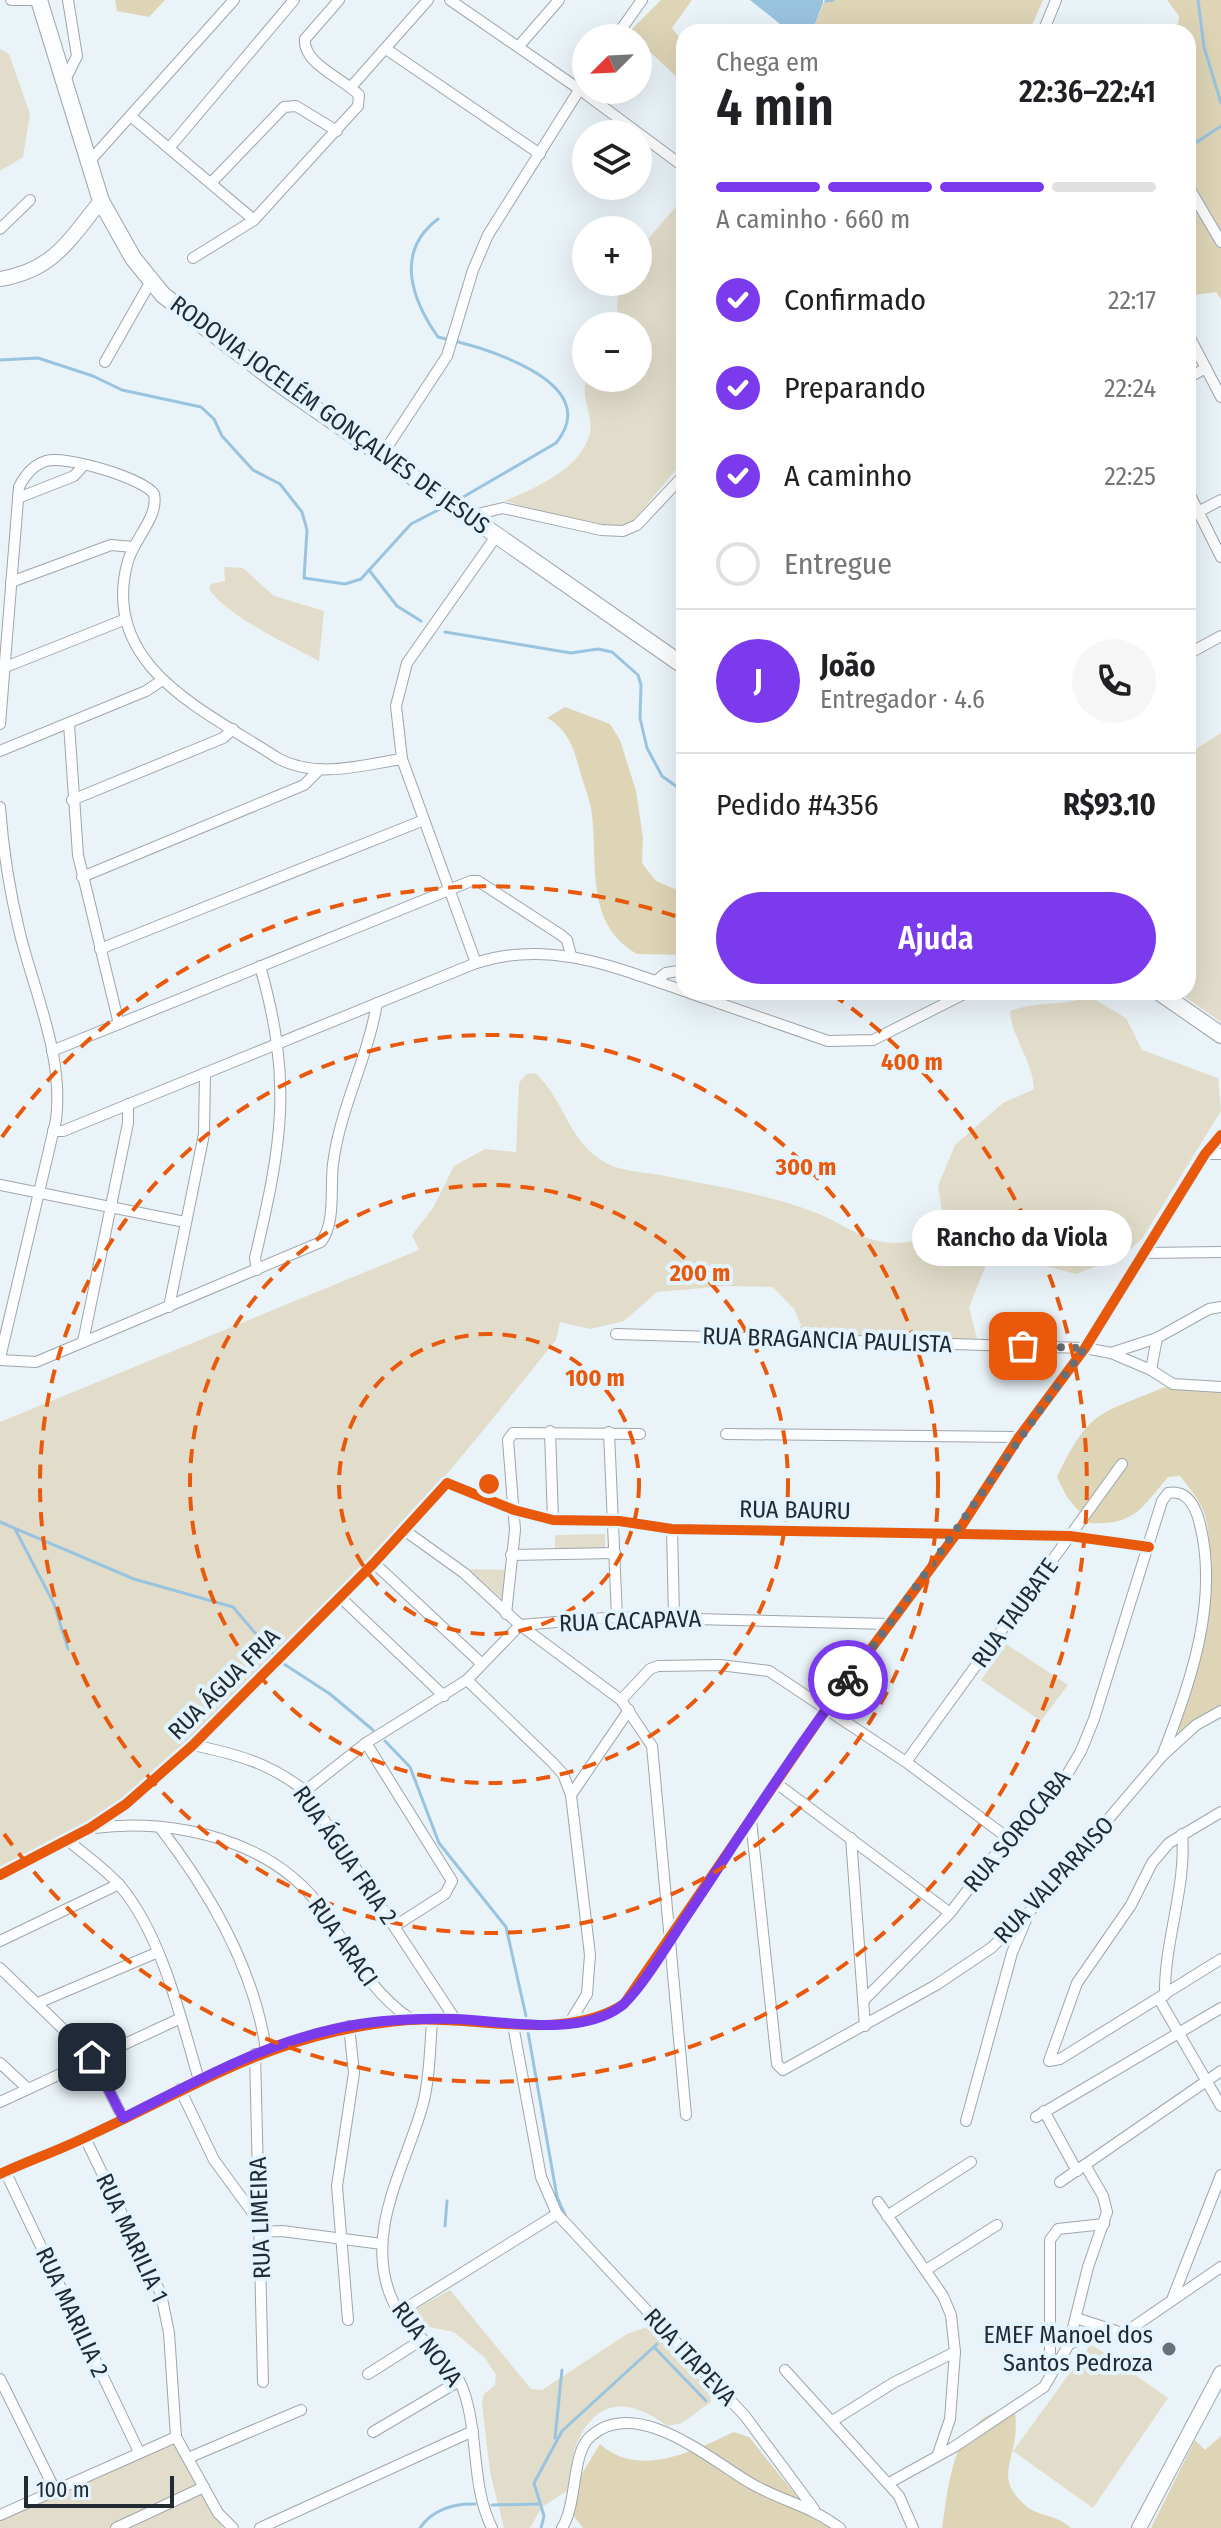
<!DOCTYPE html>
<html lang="pt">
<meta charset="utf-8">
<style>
body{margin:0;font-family:"Fira Sans Condensed",sans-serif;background:#f6f6f6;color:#202124;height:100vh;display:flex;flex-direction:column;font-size:30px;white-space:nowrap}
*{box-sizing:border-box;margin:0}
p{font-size:26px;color:#757577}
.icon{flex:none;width:44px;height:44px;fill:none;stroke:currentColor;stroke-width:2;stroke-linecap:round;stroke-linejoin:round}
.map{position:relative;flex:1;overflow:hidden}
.sheet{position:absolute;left:676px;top:24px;width:520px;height:976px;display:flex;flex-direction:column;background:#fff;border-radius:24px;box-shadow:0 8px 32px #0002}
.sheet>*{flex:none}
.needle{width:52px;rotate:246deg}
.fabs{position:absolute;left:572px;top:24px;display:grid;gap:16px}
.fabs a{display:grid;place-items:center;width:80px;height:80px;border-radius:50%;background:#fff;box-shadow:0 8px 32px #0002;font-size:40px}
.scale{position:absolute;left:24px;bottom:20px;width:150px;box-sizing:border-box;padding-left:8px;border:4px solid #222b32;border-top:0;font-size:22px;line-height:28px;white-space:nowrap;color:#222b32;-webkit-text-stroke:6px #e4f4fe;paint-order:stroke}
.pin{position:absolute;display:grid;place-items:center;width:68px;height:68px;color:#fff;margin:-34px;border-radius:16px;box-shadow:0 4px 12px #0006}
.courier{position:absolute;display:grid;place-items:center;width:80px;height:80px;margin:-40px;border:6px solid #7c3aed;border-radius:50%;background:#fff;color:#222;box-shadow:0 2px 10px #0007}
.bubble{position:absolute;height:56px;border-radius:28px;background:#fff;box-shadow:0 8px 32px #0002;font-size:26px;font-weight:600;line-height:56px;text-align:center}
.head em{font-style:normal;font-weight:600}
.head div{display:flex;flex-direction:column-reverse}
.head{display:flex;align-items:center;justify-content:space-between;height:136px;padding:0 40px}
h1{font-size:52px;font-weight:600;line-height:60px}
.bar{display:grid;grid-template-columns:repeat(4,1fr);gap:12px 8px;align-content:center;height:96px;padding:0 40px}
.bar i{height:10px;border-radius:6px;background:#e0e0e0}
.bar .current{background:#7c3aed}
.bar p{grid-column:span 4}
.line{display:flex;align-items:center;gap:20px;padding:0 40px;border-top:2px solid #e0e0e0}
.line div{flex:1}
.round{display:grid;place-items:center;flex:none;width:84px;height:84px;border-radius:42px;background:#f6f6f6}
ol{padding:0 40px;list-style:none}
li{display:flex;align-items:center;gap:24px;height:88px}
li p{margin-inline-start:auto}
li .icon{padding:8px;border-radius:50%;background:#7c3aed;color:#fff;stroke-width:4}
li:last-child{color:#757577}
li i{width:44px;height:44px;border:4px solid #e0e0e0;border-radius:50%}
.cta{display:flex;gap:16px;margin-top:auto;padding:16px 40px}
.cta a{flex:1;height:92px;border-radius:48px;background:#7c3aed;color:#fff;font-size:32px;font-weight:600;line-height:92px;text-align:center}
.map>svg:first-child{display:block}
.green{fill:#e2ddca}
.forest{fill:#ded5b7}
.water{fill:#99c4e0}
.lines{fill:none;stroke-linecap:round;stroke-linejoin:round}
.stream{stroke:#99c4e0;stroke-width:3}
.street-casing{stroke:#9ea6ac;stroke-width:12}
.secondary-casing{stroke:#9ea6ac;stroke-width:16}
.primary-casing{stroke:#9ea6ac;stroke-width:18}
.street{stroke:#fcfdfe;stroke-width:10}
.secondary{stroke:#fcfdfe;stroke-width:14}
.primary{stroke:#fcfdfe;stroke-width:16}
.cycleway-casing{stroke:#e4f4fe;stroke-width:15}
.cycleway{stroke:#e8590c;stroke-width:10}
.done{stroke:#687177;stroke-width:8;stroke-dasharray:0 14.4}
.route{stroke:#7c3aed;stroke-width:10}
.ring{fill:none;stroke:#e8590c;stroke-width:4;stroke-dasharray:14 10}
.poi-dot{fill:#687177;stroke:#e4f4fe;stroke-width:3}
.labels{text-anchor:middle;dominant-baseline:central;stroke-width:8;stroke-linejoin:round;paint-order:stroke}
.street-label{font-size:24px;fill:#222b32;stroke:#e4f4fe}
.poi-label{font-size:24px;fill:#222b32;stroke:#e4f4fe;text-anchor:end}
.centre{fill:#e8590c;stroke:#e4f4fe;stroke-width:4}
.ring-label{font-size:24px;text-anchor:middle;font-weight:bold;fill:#e8590c;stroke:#e4f4fe;stroke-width:8;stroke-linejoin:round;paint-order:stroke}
</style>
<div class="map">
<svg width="1221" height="2528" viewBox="0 0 1221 2528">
<rect width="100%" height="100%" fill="#eaf3f8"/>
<!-- green -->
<g class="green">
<polygon points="0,49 9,54 30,114 23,157 0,171"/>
<path d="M684,197v263l-61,73 -119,-32c30,-12 77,-32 86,-68 4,-18 -11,-36 -3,-55h51v-52h-17l-4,-18 2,-25 19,-1v-31z"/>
<path d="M224,567l19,1 31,28 50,15 -5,50c-30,-16 -92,-45 -110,-72l2,-5 14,-3z"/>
<polygon points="1221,733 1221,1022 1178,992 1188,992 1188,754"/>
<path d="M1089,996l37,22 16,32 76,28 3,33 -79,128 -20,17 -46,18 -71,-19 -19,10 -17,42 10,39 -187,-1 9,-20 -7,-16 -21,-22 -47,-1 -69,6 -33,29 -34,8 -30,-7 -4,18c-133,166 -271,334 -439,465 -34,27 -79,45 -117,64v-447l419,-172 -7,-15 21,-27 21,-42 31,-17 31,3 3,-69 7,-9 9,-1c30,27 33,69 71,90 16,9 41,9 59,13 49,10 103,18 149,36 28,10 48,30 79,31 20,0 36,-6 51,-18l-6,-39 17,-41 48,-42 31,-14c-1,-28 -22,-50 -24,-78 28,-10 58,-5 79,-15z"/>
<polygon points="605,1534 605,1553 555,1554 555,1535"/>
<polygon points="468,1569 511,1570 511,1607"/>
<polygon points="1006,1644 1068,1685 1041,1721 981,1680"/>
<path d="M450,2290l81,99 11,1 85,-56 20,-7 57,57 7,8v10l-29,21 -15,3c-35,-26 -69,-31 -90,17 -7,15 -5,32 -10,48l-25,16 -12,21h-26l-14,-56 -8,-68 2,-10 11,-9 1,-10 -11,-17 -31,-26 -30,-6 -7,-7 -1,-10z"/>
<polygon points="1091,2344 1168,2398 1093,2508 1013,2451"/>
<polygon points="175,2435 223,2528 0,2528 0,2512"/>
</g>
<!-- forest -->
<g class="forest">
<polygon points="115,0 165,0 149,17 117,11"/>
<polygon points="661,0 692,0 672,28 684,44 684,84 629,32"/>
<polygon points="825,0 1043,0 1029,32 812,32"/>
<polygon points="1167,0 1221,0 1221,299 1216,292 1188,296 1188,32 1145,32 1178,24 1179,16"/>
<path d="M565,707l45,17 10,16 16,51 7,47 -1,25 14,18 28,12v62l-47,-1c-52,-30 -39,-88 -45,-139 -2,-16 -9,-32 -13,-47 -5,-21 -13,-40 -32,-50z"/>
<path d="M1165,1387l56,3v317l-42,33c-2,-72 39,-143 28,-216 -2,-18 -16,-34 -27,-48l-12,1c-26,31 -34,49 -79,46l-22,-26 -10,-20c33,-68 41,-62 108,-90z"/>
<path d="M1015,2405c0,10 2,22 0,32 -4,30 -18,44 11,69 13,11 30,8 45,22h-129c6,-36 8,-88 43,-111 9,-5 20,-8 30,-12z"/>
<path d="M734,2432l15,5 58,72 24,19h-248l-19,-25 36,-59c39,35 93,7 134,-12z"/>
<polygon points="1221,2436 1221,2528 1151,2528 1195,2440 1205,2450"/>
</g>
<!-- water -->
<polygon class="water" points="750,0 823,0 823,3 812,32 790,32"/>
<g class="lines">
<!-- stream -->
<g class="stream">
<polyline points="1198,0 1204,47 1221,103"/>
<polyline points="826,1 833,0"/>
<polyline points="1188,148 1221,126"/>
<path d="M438,219c-44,33 -26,81 0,118 41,9 169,44 118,106l-98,57"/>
<polyline points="0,360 38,358 93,376 122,390 201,407 214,419 222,436 253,470 280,484 302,512 307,530 304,578 345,584 361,579 411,524 444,507"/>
<polyline points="369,570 397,606 421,621"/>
<polyline points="445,632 571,653 598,649 612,652 638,675 641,685 640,718 647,748 662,776 684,792"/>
<polyline points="0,1522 134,1579 233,1607 273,1654"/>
<polyline points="15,1529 54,1604 68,1649"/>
<polyline points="284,1664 330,1694 373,1730"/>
<polyline points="385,1741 410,1767 439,1843 506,1927 526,2016"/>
<polyline points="528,2032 557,2197 566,2217"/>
<polyline points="445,2226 447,2201"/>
<polyline points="654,2347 706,2401"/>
<polyline points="555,2438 562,2370"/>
<polyline points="492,2505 539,2504"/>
<path d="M420,2528c12,-18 34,-25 55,-24"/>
<polyline points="541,2528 544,2516 534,2483 562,2431 657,2344"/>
</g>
<defs>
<g id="street">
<polyline points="11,0 35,0"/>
<polyline points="450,0 579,89 684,167"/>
<polyline points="1043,32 1056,0"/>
<polyline points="615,38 642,0"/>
<polyline points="518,47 559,0"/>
<polyline points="386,49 540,154"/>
<polyline points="64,82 77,56 68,0"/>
<polyline points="351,87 428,0"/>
<polyline points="133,118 254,220"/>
<polyline points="170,147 294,0"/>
<polyline points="88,163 234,0"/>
<polyline points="211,183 284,107 296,106 337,131"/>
<polyline points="1188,186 1221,242"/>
<polyline points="0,229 30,200"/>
<path d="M193,258l61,-38 104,-114 1,-11c-15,-16 -57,-32 -54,-56l34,-39"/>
<polyline points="1188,334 1221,397"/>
<polyline points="105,362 151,281"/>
<polyline points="1188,378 1206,368"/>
<polyline points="382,455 447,356 473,270 488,235 586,79"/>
<polyline points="1188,491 1221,557"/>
<polyline points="18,498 74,476 84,465"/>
<polyline points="470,516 503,508 601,530 623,531 637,525 684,475"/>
<polyline points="1188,517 1221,500"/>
<polyline points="11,582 111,545 133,547"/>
<polyline points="1188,654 1221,636"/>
<polyline points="3,668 126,619"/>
<path d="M0,724l19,-237c6,-12 14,-22 27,-26 19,-6 97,17 108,33 5,23 -20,45 -26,67 -30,106 80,151 151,198 40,20 82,6 123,0"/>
<polyline points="69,724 78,855 119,1024"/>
<polyline points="0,751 146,691 161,681"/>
<polyline points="72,800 223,738 233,729"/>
<path d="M0,807c3,43 10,86 20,127 15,60 44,123 36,186l-56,238"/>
<polyline points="82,877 304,785 318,771"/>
<polyline points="100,949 424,820"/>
<polyline points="476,963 402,759 396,706 407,663 497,535"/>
<polyline points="656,981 666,973 684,970"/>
<polyline points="687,992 828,1041 873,1040 968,992"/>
<polyline points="52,1051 471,881 478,881 561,935 567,940 571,955"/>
<path d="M53,1131h10l413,-168c72,-24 139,4 208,28"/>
<polyline points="1205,1154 1221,1154"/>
<polyline points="0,1185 185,1222"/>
<polyline points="1144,1253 1221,1252"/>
<path d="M257,1270l-2,-12c27,-115 38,-176 5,-292"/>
<polyline points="169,1307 204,1134 205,1073"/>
<polyline points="616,1334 1085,1348 1111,1353 1151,1370 1173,1384 1221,1387"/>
<polyline points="83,1342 128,1123 128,1104"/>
<polyline points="1111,1353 1157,1338 1209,1309 1221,1307"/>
<path d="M0,1360l36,2 285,-120c15,-19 9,-55 12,-78 7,-56 35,-106 44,-161"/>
<polyline points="1151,1370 1157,1338"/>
<polyline points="550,1431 553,1520"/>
<polyline points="609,1432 617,1617"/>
<polyline points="726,1434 1019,1437"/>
<polyline points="672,1529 674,1617"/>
<polyline points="404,1530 464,1573 520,1625 617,1617 890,1624"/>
<polyline points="511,1555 615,1553"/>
<polyline points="374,1563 482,1664"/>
<polyline points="339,1596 444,1696"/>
<polyline points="506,1614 515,1530 508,1440 513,1433 640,1434"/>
<polyline points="467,1680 552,1762 563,1774 571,1795"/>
<polyline points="621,1700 650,1669 658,1666 720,1665 769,1671 906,1762 1008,1838"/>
<polyline points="366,1743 452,1881 445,1894 395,1926"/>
<path d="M193,1745c43,9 77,18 112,46l150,228"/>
<polyline points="906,1762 1122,1464"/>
<polyline points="776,1783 950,1913"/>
<polyline points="305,1791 366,1743 467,1680 520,1625 621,1700 652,1746 686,2115"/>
<polyline points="1221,1812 1169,1843 1152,1863 1131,1905 1077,1983 1049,2061 1060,2059 1221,1959"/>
<polyline points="751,1820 777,2064 783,2070 936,1985 991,1948 1031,1910 1162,1756 1196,1725 1221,1711"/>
<path d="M94,1828c81,-11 182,13 230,84 27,40 46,80 88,108"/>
<path d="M161,1829c50,65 93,139 105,221"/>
<polyline points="851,1838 865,2026"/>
<path d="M70,1842c16,14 37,28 51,45 41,49 60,132 78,193"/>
<polyline points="0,1875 90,1828 126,1804 193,1745 374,1563 447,1483 514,1510 553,1520 619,1521 672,1529 1070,1536 1149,1547"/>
<polyline points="0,1941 119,1884"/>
<polyline points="0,1968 92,2057 123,2118"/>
<path d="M1165,1995c-1,-54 22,-109 17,-161"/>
<polyline points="1159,1999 1221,2106"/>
<path d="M864,2000l86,-87 58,-75 57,-60 16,-27 13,-32 68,-218 6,-8c17,-3 25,9 30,24 23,79 -7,166 -36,239"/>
<polyline points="38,2003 156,1953"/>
<path d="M432,2020c-2,27 -2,57 -9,84 -17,62 -59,127 -32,193 16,39 61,58 73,95 15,44 7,94 28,136"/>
<polyline points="570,2022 587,1994 590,1955 571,1795 629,1710"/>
<polyline points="513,2025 541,2177 557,2214 745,2416 814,2509"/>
<polyline points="255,2054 263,2382"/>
<polyline points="0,2063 27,2088"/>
<polyline points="180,2089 214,2160 258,2220"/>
<polyline points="0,2102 181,2018"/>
<polyline points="1044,2111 1077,2171"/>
<polyline points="1036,2117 1221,2008"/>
<polyline points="966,2121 1012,1953 1028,1915"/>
<polyline points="85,2138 161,2294 169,2333 176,2437 218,2513 233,2528"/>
<polyline points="5,2171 139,2452"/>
<path d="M0,2174c28,-13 57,-23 84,-36 116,-53 192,-107 325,-118 67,-5 155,23 215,-16l203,-296 130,-175 62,-96 66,-89 120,-194 16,-19"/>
<polyline points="1060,2182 1221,2071"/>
<polyline points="878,2202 943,2296 951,2315 955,2352 950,2419 938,2454"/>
<polyline points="887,2216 971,2162"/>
<polyline points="258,2232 282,2231 382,2244"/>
<polyline points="926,2270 997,2225"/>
<polyline points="1173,2297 1221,2175"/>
<polyline points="398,2313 557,2214"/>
<polyline points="1076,2318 1116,2331"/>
<polyline points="348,2320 337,2186 354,2073 349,2026"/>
<polyline points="1069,2344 1088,2267 1107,2212 1103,2196 1085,2165"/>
<polyline points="785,2370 899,2496 913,2528"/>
<polyline points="368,2374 420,2341"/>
<polyline points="1050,2377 1050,2240 1058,2229 1104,2224"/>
<polyline points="0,2379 55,2490"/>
<polyline points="834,2420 893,2383 955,2352"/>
<polyline points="373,2432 459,2381"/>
<polyline points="188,2458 301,2410"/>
<polyline points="889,2483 954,2447 1044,2387 1069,2344 1089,2336 1123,2334 1221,2267"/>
<polyline points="0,2515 176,2437"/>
<polyline points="116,2528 204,2487"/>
<polyline points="260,2528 473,2431"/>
<path d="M562,2528c16,-25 9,-76 29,-92 47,-41 122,26 161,48 32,18 55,20 88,44"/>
</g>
<g id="secondary">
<path d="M0,279c54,-9 69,-39 101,-78"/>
<polyline points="1139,2528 1221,2373"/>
</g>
<g id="primary">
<polyline points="39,0 101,201 133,258 163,295 274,380 684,666"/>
<polyline points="1159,992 1221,1035"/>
</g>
</defs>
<!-- street casing -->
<use href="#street" class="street-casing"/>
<!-- secondary casing -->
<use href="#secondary" class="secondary-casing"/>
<!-- primary casing -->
<use href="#primary" class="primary-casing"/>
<!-- street -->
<use href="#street" class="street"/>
<!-- secondary -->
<use href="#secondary" class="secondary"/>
<!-- primary -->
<use href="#primary" class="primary"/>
<defs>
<g id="cycleway">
<polyline points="0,1875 90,1828 126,1804 193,1745 374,1563 447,1483 514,1510 553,1520 619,1521 672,1529 1070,1536 1149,1547"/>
<path d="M0,2174c28,-13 57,-23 84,-36 116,-53 192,-107 325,-118 67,-5 155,23 215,-16l203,-296 130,-175 62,-96 66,-89 120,-194 16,-19"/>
</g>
</defs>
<!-- cycleway casing -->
<use href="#cycleway" class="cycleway-casing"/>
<!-- cycleway -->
<use href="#cycleway" class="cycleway"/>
</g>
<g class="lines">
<!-- done -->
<path class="done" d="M848,1680c82,-109 156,-222 237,-332l-62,-2"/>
<!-- route -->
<path class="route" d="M92,2057l31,61c68,-34 137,-73 211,-89 38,-9 82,-11 121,-10 48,2 124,18 165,-12 20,-15 52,-70 68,-93 52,-78 103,-159 160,-234"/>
</g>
<!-- distance rings -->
<g class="ring">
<circle cx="489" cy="1484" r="150"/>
<circle cx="489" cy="1484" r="299"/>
<circle cx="489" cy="1484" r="449"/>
<path d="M2 1137A598 598 0 0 1 684 919M832 994A598 598 0 1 1 2 1831"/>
</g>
<!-- markers -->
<circle class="poi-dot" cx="1169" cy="2349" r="8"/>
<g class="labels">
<!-- street labels -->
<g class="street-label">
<text transform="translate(330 415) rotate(36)">RODOVIA JOCELÉM GONÇALVES DE JESUS</text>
<text transform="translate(827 1340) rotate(2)">RUA BRAGANCIA PAULISTA</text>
<text transform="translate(795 1510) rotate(1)">RUA BAURU</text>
<text transform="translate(1015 1613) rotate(-54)">RUA TAUBATE</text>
<text transform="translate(630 1621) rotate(-2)">RUA CACAPAVA</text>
<text transform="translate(224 1684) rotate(-45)">RUA ÁGUA FRIA</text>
<text transform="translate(1017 1831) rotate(-50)">RUA SOROCABA</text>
<text transform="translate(345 1855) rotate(55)">RUA ÁGUA FRIA 2</text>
<text transform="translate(1054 1880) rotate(-47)">RUA VALPARAISO</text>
<text transform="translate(343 1942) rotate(55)">RUA ARACI</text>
<text transform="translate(260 2218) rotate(-92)">RUA LIMEIRA</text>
<text transform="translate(132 2238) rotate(65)">RUA MARILIA 1</text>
<text transform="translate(72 2312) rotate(65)">RUA MARILIA 2</text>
<text transform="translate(427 2344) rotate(53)">RUA NOVA</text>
<text transform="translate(690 2357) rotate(47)">RUA ITAPEVA</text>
</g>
<!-- poi labels -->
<g class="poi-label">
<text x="1153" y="2335">EMEF Manoel dos<tspan x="1153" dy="28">Santos Pedroza</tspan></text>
</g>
</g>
<circle cx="489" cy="1484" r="12" class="centre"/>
<g class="ring-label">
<text x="912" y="1070">400 m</text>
<text x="806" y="1175">300 m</text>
<text x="700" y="1281">200 m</text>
<text x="595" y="1386">100 m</text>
</g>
</svg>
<div class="fabs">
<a><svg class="needle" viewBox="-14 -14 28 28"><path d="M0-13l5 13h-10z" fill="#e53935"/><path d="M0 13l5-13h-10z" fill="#757577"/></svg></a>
<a><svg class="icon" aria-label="layers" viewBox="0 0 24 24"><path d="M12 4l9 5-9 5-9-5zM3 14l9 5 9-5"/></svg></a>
<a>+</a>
<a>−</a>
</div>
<div class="scale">100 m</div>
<div class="pin" style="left:1023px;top:1346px;background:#ea580c"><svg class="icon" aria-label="bag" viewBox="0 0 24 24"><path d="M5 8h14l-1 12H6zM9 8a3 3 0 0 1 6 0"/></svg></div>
<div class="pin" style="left:92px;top:2057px;background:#1f2937"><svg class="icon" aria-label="home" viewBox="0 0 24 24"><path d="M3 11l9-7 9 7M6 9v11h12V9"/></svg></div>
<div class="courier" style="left:848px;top:1680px"><svg class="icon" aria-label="bike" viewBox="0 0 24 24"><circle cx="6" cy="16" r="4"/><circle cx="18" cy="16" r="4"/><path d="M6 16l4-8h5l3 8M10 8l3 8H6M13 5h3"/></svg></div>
<div class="bubble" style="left:912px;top:1210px;width:220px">Rancho da Viola</div>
<section class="sheet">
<div class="head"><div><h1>4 min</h1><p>Chega em</p></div><em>22:36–22:41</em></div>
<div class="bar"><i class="current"></i><i class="current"></i><i class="current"></i><i></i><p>A caminho · 660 m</p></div>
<ol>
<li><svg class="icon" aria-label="check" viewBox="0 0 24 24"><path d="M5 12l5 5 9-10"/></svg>Confirmado<p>22:17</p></li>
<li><svg class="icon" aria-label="check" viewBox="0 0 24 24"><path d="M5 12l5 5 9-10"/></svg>Preparando<p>22:24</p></li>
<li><svg class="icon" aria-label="check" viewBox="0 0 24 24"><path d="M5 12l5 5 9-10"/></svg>A caminho<p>22:25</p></li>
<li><i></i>Entregue</li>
</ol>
<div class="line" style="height:144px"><b class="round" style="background:#7c3aed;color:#fff">J</b><div><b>João</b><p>Entregador · 4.6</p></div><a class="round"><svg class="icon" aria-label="phone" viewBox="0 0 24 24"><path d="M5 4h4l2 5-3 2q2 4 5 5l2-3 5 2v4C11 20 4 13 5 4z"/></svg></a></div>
<div class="line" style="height:104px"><div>Pedido #4356</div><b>R$93.10</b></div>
<div class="cta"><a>Ajuda</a></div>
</section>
</div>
